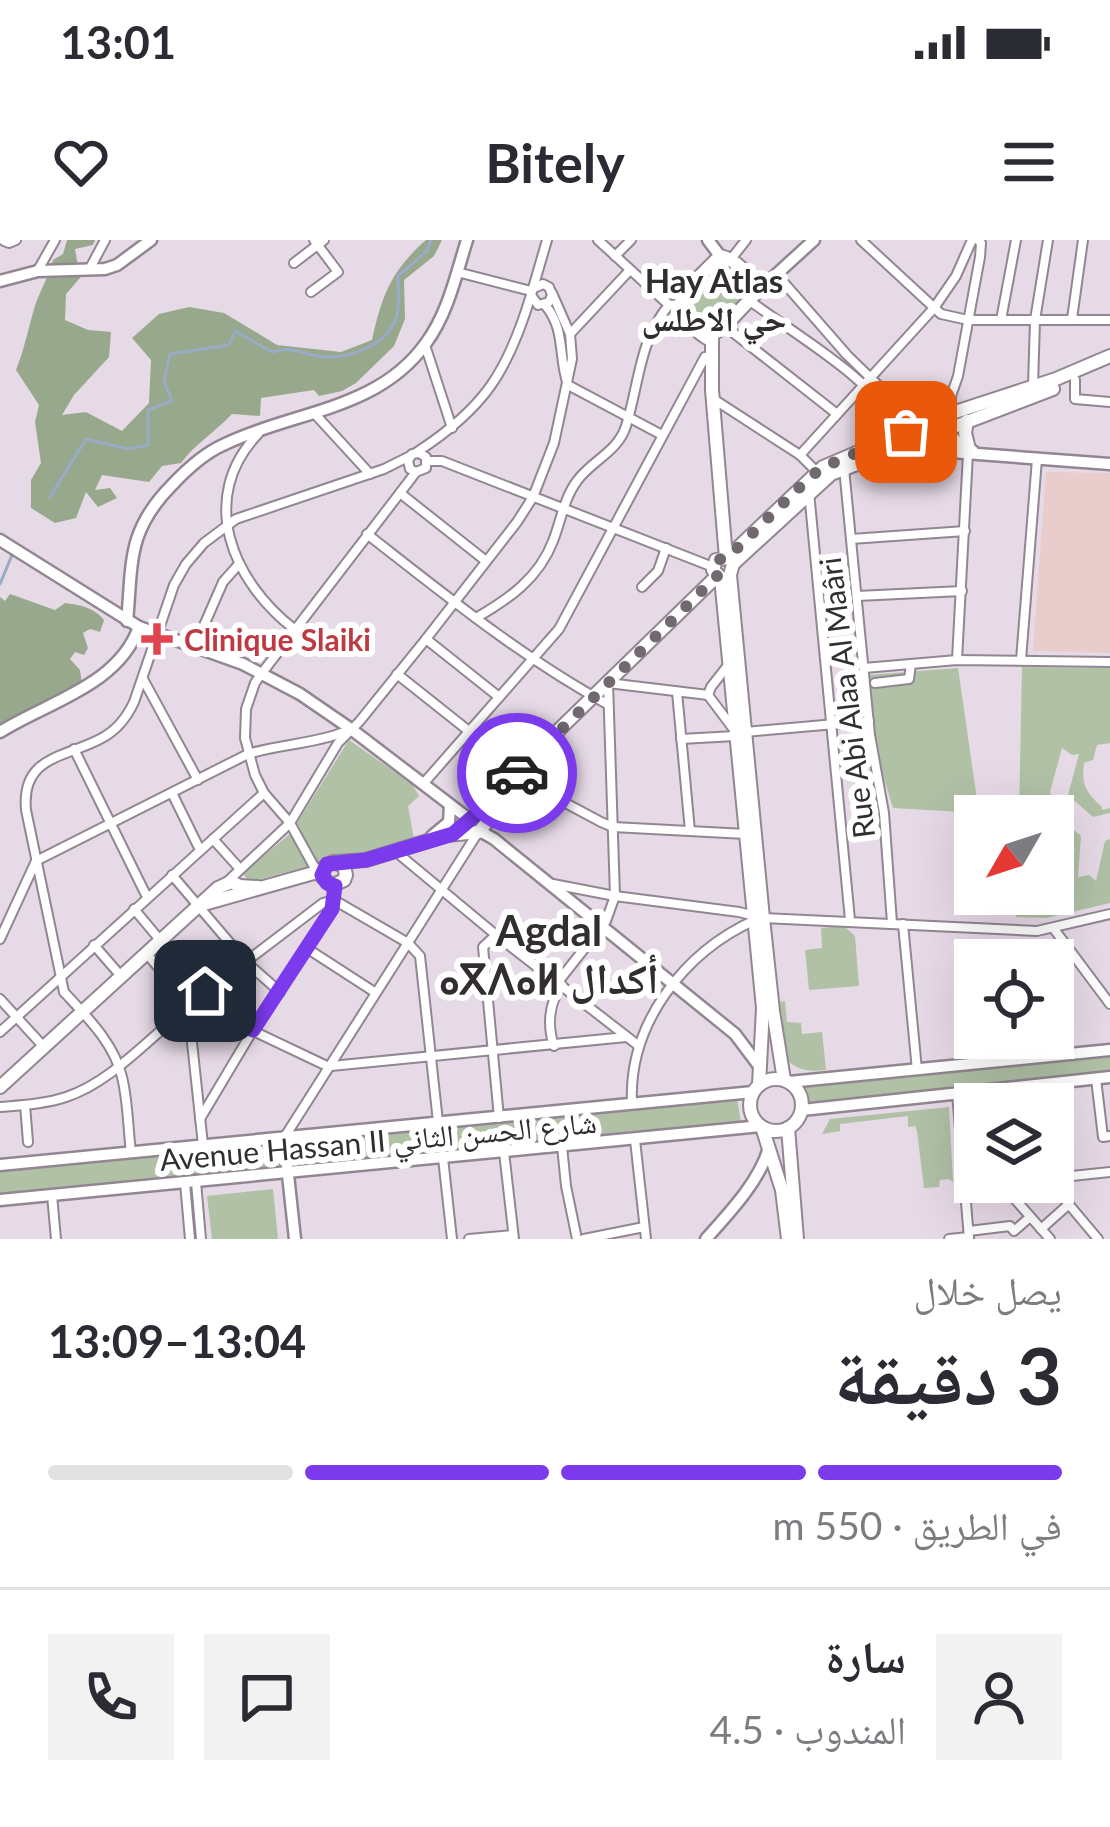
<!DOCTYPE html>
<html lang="ar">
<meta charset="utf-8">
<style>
body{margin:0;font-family:Lato,"Noto Naskh Arabic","Noto Sans Tifinagh",sans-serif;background:#f2f2f3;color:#2b2b33;direction:rtl;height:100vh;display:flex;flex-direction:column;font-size:45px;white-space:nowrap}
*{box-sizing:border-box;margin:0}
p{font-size:39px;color:#7c7c81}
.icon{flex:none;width:66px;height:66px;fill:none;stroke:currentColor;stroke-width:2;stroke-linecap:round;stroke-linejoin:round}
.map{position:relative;height:999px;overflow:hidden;direction:ltr}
.sheet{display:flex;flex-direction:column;background:#fff;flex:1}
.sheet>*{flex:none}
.needle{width:78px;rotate:231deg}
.tools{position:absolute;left:954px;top:555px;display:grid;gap:24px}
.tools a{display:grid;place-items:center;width:120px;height:120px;border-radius:0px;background:#fff;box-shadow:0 12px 48px #0002;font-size:60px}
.pin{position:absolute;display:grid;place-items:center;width:102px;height:102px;color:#fff;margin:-51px;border-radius:24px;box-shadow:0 6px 18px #0006}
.courier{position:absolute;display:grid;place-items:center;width:120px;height:120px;margin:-60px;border:9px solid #7c3aed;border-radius:50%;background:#fff;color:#222;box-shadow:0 3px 15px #0007}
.overview em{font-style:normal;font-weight:700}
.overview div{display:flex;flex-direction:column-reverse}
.overview{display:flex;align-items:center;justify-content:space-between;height:204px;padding:0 48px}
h1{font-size:78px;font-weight:700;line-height:90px}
.bar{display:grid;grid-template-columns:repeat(4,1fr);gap:18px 12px;align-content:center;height:144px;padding:0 48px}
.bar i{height:15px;border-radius:9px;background:#e1e1e2}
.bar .current{background:#7c3aed}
.bar p{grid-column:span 4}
.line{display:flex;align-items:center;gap:30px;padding:0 48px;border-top:3px solid #e1e1e2}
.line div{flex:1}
.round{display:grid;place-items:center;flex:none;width:126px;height:126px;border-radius:0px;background:#f2f2f3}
.status{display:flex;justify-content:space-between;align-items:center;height:84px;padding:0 60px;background:#fff;direction:ltr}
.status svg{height:33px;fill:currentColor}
header{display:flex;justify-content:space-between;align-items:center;height:156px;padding:0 48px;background:#fff;font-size:54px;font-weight:700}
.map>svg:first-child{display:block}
.education{fill:#e8cdcc}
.green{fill:#b0c1a6}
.forest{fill:#97a88c}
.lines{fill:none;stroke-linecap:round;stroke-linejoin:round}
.stream{stroke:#99abc6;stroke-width:3}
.street-casing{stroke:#928692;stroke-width:12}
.secondary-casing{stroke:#928692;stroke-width:15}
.primary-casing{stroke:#928692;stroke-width:16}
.street{stroke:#fff;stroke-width:8}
.secondary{stroke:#fff;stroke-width:10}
.primary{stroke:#fff;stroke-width:12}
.done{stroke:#706a70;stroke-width:12;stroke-dasharray:0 21.6}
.route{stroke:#7c3aed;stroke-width:15}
.health-dot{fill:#e0444e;stroke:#fff;stroke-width:4.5}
.labels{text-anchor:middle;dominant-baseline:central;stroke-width:12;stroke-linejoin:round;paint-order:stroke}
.health-label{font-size:30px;font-weight:bold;fill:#be3a42;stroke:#fff;text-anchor:start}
.street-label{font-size:30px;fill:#312d31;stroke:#fff}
.neighbourhood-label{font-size:33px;font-weight:bold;fill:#312d31;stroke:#fff}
.district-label{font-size:42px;font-weight:bold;fill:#312d31;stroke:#fff}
</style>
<div class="status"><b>13:01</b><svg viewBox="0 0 49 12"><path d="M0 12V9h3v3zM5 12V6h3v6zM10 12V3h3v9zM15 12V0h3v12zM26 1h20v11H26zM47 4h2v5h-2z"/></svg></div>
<header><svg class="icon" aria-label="menu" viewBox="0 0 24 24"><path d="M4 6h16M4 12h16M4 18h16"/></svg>Bitely<svg class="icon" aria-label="heart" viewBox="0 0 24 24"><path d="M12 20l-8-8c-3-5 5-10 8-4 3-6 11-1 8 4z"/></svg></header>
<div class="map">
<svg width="1110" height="999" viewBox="0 0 1110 999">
<rect width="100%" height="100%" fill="#e6dae6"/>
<!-- education -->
<polygon class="education" points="1046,232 1110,233 1110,413 1033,411"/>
<!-- green -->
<g class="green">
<path d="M721,23c15,4 26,17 26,33l-35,34h-6l-21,-20 -1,-12z"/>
<path d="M1022,427l88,1v75l-13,2 -4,15 -9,3c-3,22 2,29 18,44v3l8,-2v5l-17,4 -25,-22 11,-41 -7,1 -10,-7 -12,44 4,9v12l27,23 -3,41 11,-2 7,6 9,-40 5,-2v64l-64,15 -30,-1 1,-23h36v-78h-34z"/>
<polygon points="958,428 979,573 893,568 875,510 867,435"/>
<polygon points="349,500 412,544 419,556 408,566 414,599 375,615 318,623 297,583"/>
<polygon points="291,593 310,626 249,642 243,633"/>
<polygon points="844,686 855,696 859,746 809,750 805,710 822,708 821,688"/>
<path d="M785,761l2,21 14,1 1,11 20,-2 4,38c-16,2 -27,1 -39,-10l-7,-58z"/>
<polygon points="1110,816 1110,834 808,864 802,847"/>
<path d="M737,857l4,27 -439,45c-5,-7 -7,-22 1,-28l243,-28z"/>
<polygon points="949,867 953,942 949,939 940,940 939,947 924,948 917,891 915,886 908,887 908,876 840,884 840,891 822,894 830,879"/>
<polygon points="261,904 273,908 276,927 273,931 0,960 0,930"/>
<polygon points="273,949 278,999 212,999 207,956"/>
</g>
<!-- forest -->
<g class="forest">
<path d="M67,0h28l-2,5 -18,4 5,29 -14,16 -1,26 23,10 23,2 -2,25 -35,38 -12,20 24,-3 36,19 27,-28 2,-43 -19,-22 27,-24 30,-7 35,6 53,32 64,7 31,-12c10,-45 19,-69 54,-100h16l-8,16 -30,24 1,39 -11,27 -38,37 -14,8 -23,5 -5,-6 -53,8 -1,18 -28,-2c-17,18 -37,30 -51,49l-19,3 -13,16 -47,-7 -7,15 15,-2 7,10 -19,9 -12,-15 -10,26 -21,5 -24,-15v-28l10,-17 -6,-41 4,-17 -23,-35c8,-20 12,-40 18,-61 5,-17 15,-32 19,-49l10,-6z"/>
<path d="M10,354l45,16 10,-7c15,2 29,4 39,17l-4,12 -10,-3 -7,4 5,15 -4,7 -9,-3 -5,7 10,11 2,14 -82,45v-132l5,4z"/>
</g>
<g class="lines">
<!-- stream -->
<g class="stream">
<path d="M50,257l36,-58 42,10 20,-4v-35l24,-9 -8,-20 6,-27 59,-9 6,-14 37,21c26,-7 33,5 56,5 27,0 61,-14 69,-42 3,-11 1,-27 1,-39l29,-25 4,-11"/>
<polyline points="0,344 12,315"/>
</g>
<defs>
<g id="street">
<polyline points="598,0 669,65 680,64"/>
<polyline points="861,0 941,74 968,80 1110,80"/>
<polyline points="4,1 9,3 16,0"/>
<polyline points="615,16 631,0"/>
<polyline points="731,19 746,0"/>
<polyline points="294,23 324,0"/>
<polyline points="38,30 55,0"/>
<polyline points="89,30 105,0"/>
<polyline points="457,32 531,51"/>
<polyline points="778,36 847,115 882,149 914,188"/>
<polyline points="534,48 543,44 549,47 552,55 549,62 538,65 531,55 547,0"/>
<polyline points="311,52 338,32 314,0"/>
<path d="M750,61c55,40 116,74 156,131"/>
<path d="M545,65c21,24 13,53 23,80l94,50"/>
<polyline points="1072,79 1083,0"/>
<polyline points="1001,80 1016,0"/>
<polyline points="726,87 837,174"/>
<polyline points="570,94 630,30"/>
<polyline points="425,105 452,188"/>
<polyline points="1075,140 1075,159 1110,162"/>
<polyline points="1033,146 1035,80 1048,0"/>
<polyline points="715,160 800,215 816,231"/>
<polyline points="951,172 951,156 958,136 980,17 981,3 978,0"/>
<polyline points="314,173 370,234"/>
<path d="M258,194c-61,64 -26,147 36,195"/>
<path d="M417,212c68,-44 91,-81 114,-157"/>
<polyline points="800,215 934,68 956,36 972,0"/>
<polyline points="428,221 442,221 713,327"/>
<polyline points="844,228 870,495 884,573 892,683"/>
<polyline points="809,252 850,680"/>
<polyline points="400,253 486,321"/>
<path d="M367,294c77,60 154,123 240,170"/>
<polyline points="851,299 965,291"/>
<polyline points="642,347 658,331 666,308"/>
<polyline points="857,356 962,351"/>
<path d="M476,378c33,-19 63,-40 77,-77 8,-20 11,-43 24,-60 14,-20 41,-29 49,-55 13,-41 13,-86 43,-121"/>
<polyline points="426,399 499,457"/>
<polyline points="195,406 223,342 239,324"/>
<polyline points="957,420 968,213"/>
<polyline points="1021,420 1037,219"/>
<polyline points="864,428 957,420 1110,422"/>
<polyline points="397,434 470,492 515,536 601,582 613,587 746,594"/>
<polyline points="143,439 198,540"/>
<polyline points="875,443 909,439 911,424"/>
<polyline points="677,452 690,591"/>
<polyline points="708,455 732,487"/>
<polyline points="708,455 711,447 729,424"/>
<polyline points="745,492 869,481"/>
<polyline points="681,499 735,496"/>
<polyline points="74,509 147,657"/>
<polyline points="423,544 559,389 705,117"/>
<polyline points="172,553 200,610"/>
<polyline points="213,599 240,629"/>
<polyline points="395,611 496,695 639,806"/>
<polyline points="317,632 290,583 264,553 255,535 245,498 246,469 255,443 262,433 416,232 426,228 426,217 419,213 412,214 408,221 410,229 416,232"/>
<polyline points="172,635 246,722 280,752"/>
<polyline points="228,641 290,583 338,503 359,482 426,399 517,282 533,257 554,203 572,119 570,94 552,53"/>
<polyline points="553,644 615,656 739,672 763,678 1037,691 1110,674"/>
<polyline points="334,660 408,703 420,716 438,882"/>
<polyline points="134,669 160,700"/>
<polyline points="903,684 917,830"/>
<polyline points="1054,689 1110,764"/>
<polyline points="496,695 483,707 499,878"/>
<path d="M0,699l36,-78 212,-107c32,-10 66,-10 96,-22"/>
<polyline points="94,705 120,735"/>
<polyline points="308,709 376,753"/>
<polyline points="147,714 182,756"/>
<polyline points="558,742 606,681 615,656 608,443 708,455"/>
<polygon points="191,749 204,750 207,754 206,770 191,784 176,783 170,776 171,766"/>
<path d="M64,752l-38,-182c-5,-55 40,-52 76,-72 15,-8 25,-21 32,-36l40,-117 12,-21 18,-21 32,-24 148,-50 26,-13"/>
<path d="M64,752c23,25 50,51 58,85 6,24 6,51 9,76"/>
<polyline points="206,752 323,663 334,660"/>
<polyline points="0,759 43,806"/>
<polyline points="207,769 329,827"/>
<polyline points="190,784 203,905"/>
<polyline points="0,792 264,553"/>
<path d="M554,806c-7,-21 -5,-43 8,-61"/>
<polyline points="331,826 626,797"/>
<polyline points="1096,839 1103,897 1110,896"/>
<polyline points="1011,848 1012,864"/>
<polyline points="957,853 969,999"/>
<path d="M632,864c-4,-80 52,-152 123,-184"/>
<polyline points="25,865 28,902"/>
<path d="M0,867c22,-2 45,-3 66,-10 40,-13 75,-50 107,-77"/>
<polyline points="200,879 253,790 332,669 335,646"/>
<polyline points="284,898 477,594"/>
<polyline points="635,900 646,999"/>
<polyline points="562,906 566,946 577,999"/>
<polyline points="504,912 514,999"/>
<polyline points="443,918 452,999"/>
<polyline points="1053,938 1110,932"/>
<polyline points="196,942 201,999"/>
<polyline points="1050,942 1098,999"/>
<polyline points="185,943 190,999"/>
<polyline points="1006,949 1050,999"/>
<polyline points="52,955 56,999"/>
<polyline points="1041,989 1069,964"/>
<polyline points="969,991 1010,986 1014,991 1030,977"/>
<polyline points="469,999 513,995"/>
<polyline points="584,999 644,987"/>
<polyline points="949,999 969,997"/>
</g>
<g id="secondary">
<polyline points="708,0 720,16"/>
<polyline points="0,41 38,31 105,29 117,25 151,0"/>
<polyline points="757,52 814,0"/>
<polyline points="941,186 960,204 973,211"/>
<polyline points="913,197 936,208 951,212 1110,224"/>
<polyline points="0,300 139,387 243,424 300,454 351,489 469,579"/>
<path d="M127,381c3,-27 2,-56 10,-82 7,-21 20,-39 35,-54 15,-16 31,-31 51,-40 69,-34 155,-34 203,-102 22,-30 30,-68 41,-103"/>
<path d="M0,492c47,-30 118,-46 139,-105"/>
<polyline points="480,591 494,599 735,794 759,826"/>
<polyline points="432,596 449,582 450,566"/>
<polyline points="789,842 1110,810"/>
<polyline points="802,870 1110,837"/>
<polyline points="284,898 295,999"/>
<polyline points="0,925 753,852"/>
<polyline points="0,960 761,886"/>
<path d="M706,999c23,-26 53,-57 63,-91"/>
</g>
<g id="primary">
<path d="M720,16c16,3 33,21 37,36l-32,34 -18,12c-15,-9 -29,-26 -25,-44z"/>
<polyline points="712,96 712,150 726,318"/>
<polyline points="902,173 929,182"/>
<polyline points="967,181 965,193 969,209"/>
<polyline points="726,318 716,320 713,330 721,338 763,768 759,845"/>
<polyline points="727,318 823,227 943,176 1056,139 1110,116"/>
<polyline points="734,323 831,234 1053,149"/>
<polyline points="733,324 730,335 763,678 773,771 784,840"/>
<polyline points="453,594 503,552 532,516 717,336"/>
<polyline points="336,622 366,620 447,595 479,592 492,576 500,559"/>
<polyline points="317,632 332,646 344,640"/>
<polyline points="204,664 317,632 333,622 344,626 346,635 344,640"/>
<circle cx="776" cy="865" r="26"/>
<polyline points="0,847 218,648 231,642 240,646 258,647"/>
<polyline points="762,887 782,950 788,999"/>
<polyline points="788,888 797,999"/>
</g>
</defs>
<!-- street casing -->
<use href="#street" class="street-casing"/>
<!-- secondary casing -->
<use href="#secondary" class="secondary-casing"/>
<!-- primary casing -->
<use href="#primary" class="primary-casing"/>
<!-- street -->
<use href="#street" class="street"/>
<!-- secondary -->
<use href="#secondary" class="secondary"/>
<!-- primary -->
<use href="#primary" class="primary"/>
</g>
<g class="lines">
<!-- done -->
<polyline class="done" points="517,533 717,336 713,327 716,320 727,318 809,238 823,227 906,192"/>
<!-- route -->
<polyline class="route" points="205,751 208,755 207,769 253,790 332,669 335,646 327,643 322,635 327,624 366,620 453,594 502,552 517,533"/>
</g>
<!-- markers -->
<path class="health-dot" d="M151 381h12v12h12v12h-12v12h-12v-12h-12v-12h12z"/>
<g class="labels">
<!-- health labels -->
<g class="health-label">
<text x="184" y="399">Clinique Slaiki</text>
</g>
<!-- street labels -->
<g class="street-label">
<text transform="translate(846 458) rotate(-97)">Rue Abi Alaa Al Maâri</text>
<text transform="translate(378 900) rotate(-5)">Avenue Hassan II شارع الحسن الثاني</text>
</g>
<!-- neighbourhood labels -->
<g class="neighbourhood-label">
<text x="714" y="40">Hay Atlas<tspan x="714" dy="38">حي الاطلس</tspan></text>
</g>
<!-- district labels -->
<g class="district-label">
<text x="549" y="690">Agdal<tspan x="549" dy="48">ⴰⴳⴷⴰⵍ أكدال</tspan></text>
</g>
</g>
</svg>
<div class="tools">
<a><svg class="needle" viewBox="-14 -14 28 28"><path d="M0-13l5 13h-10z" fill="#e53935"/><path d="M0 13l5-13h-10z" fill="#7c7c81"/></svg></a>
<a><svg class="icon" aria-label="locate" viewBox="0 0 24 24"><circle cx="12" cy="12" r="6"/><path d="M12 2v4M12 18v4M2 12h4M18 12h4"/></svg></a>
<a><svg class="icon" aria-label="layers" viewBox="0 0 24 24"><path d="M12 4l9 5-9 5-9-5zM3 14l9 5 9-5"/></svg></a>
</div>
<div class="pin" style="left:906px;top:192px;background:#ea580c"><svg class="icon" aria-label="bag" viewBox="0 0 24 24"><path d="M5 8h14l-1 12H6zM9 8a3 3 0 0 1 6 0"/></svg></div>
<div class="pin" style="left:205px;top:751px;background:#1f2937"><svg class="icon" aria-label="home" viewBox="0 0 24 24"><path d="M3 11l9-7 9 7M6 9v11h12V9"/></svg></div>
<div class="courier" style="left:517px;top:533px"><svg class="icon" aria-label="car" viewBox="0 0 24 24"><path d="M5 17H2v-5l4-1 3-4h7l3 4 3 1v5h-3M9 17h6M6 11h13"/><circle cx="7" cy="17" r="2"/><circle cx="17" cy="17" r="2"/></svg></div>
</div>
<section class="sheet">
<div class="overview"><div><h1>3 دقيقة</h1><p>يصل خلال</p></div><em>13:04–13:09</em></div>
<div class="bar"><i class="current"></i><i class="current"></i><i class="current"></i><i></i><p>في الطريق · 550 m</p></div>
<div class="line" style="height:216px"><a class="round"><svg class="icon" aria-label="person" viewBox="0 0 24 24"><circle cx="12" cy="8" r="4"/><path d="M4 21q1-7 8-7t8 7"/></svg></a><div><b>سارة</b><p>المندوب · 4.5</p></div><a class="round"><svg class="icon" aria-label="chat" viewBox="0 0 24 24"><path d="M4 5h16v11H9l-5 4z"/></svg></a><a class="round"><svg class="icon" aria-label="phone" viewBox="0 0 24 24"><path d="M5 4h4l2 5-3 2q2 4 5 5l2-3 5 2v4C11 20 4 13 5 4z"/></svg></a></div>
</section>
